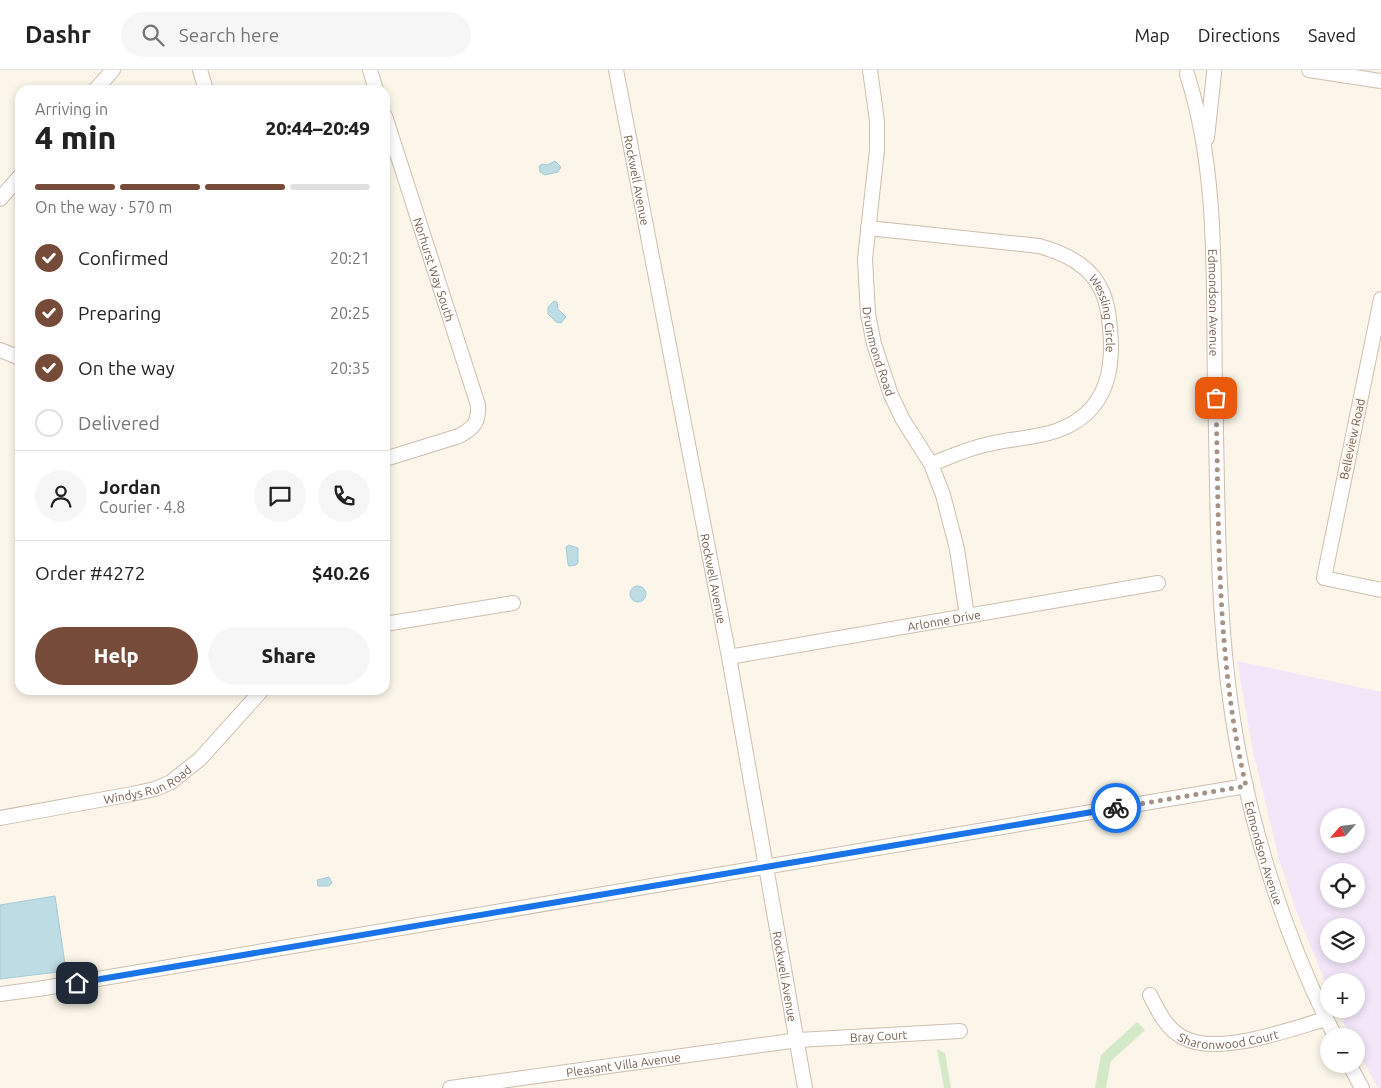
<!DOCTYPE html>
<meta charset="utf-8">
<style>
body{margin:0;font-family:Ubuntu,sans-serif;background:#f6f6f6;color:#222;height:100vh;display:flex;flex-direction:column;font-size:19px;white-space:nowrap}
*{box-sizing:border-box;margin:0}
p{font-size:16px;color:#767676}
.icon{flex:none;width:28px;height:28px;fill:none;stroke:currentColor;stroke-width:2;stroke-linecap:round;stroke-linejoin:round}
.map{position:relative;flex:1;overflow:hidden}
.sheet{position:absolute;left:15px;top:15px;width:375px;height:610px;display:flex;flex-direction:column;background:#fff;border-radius:15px;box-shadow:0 2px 8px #0003}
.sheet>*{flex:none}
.needle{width:32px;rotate:242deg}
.tools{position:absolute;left:1320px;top:738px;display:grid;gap:10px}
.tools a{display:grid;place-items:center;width:45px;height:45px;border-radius:50%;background:#fff;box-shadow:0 2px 8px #0003;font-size:25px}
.pin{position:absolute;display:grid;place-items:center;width:42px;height:42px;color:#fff;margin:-21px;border-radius:10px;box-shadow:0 2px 8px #0006}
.courier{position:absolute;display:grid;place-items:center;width:50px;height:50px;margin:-25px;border:4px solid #1a73e8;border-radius:50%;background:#fff;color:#222;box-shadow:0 1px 6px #0007}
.summary em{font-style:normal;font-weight:800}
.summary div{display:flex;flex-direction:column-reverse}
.summary{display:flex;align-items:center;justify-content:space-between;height:85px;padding:0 20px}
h1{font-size:32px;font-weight:800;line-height:38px}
.bar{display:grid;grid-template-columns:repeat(4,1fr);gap:8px 5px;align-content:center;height:60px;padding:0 20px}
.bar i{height:6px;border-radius:4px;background:#e0e0e0}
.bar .current{background:#774b39}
.bar p{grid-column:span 4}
.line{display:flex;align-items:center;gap:12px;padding:0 20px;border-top:1px solid #e0e0e0}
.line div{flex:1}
.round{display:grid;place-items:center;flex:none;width:52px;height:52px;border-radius:26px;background:#f6f6f6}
ol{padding:0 20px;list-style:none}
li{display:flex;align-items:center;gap:15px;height:55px}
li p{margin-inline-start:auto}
li .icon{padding:5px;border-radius:50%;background:#774b39;color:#fff;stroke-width:4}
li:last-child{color:#767676}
li i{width:28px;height:28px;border:2px solid #e0e0e0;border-radius:50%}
.primary-button{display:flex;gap:10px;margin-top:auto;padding:10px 20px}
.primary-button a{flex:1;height:58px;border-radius:30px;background:#774b39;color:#fff;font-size:20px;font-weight:800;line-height:58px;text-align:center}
.primary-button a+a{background:#f6f6f6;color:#222}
header{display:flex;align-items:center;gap:30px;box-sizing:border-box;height:70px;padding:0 25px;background:#fff;border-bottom:1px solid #e0e0e0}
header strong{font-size:24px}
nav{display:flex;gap:28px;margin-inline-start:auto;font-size:18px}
.search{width:350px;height:45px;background:#f6f6f6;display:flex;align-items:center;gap:12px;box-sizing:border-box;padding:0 18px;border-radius:28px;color:#767676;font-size:19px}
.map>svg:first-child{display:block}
.education{fill:#f2e6f8;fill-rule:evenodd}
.green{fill:#d3e9c8}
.water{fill:#bedce4;stroke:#a5cbd6}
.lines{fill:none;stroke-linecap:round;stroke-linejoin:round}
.minor-casing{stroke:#cdbeaf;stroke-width:16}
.minor{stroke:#fff;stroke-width:14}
.done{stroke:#a49384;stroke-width:5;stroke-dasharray:0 9}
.route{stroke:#1a73e8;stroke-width:6}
.labels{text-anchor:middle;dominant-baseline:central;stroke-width:4;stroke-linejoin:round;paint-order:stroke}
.street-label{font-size:12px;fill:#755e4e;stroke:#fef9f0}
</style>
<header>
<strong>Dashr</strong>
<div class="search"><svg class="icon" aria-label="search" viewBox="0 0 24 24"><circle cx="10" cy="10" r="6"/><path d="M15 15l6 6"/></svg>Search here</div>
<nav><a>Map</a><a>Directions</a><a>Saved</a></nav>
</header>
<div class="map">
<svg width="1381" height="1018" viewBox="0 0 1381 1018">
<rect width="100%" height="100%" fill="#fbf6e9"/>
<!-- education -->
<path class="education" d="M1237,591l144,31v396h-3l-22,-40v-12h-6l-13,-27h19v-28h-27v10l-33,-81 -17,-51 -26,-108zM1329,746h27v28h-27zM1329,801h27v28h-27zM1329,856h27v28h-27z"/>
<!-- green -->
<g class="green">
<polygon points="1137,952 1145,960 1111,991 1106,1018 1095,1018 1101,985"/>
<polygon points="937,979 945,983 951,1018 944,1018"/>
</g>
<!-- water -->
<g class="water">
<polygon points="555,91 561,97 558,102 545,105 540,102 539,96 542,94 547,95"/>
<polygon points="554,231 557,232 558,239 566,247 561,253 556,252 548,244 548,237"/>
<polygon points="569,475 578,478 578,493 576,495 569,496 568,494 566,477"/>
<circle cx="638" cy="524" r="8"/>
<polygon points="329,807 332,813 329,816 318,816 317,810"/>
<polygon points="55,826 66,901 0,909 0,835"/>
</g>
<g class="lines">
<defs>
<g id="minor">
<polyline points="200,0 206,20"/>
<polyline points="370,0 376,20"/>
<path id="s1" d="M616,0l113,587 76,431"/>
<path id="s2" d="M870,0l7,51v29l-12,109 3,55 6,30 17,51 12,25 28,44 12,31 14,54 10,67"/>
<polyline points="1309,0 1381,11"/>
<path id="s3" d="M1187,4c32,100 26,209 28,313 3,108 1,218 17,326 16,108 53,226 103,323"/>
<polyline points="95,20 113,0"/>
<path id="s4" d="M385,46l93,289c1,17 -4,23 -19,31l-74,23"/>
<polyline points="1207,68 1214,3"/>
<polyline points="0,129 20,106"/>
<path id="s5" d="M868,158l171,18c36,10 63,27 69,66 8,51 3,100 -52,119 -21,7 -46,8 -67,13 -20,4 -39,13 -58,20"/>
<polyline points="1381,229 1324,508 1381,520"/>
<polyline points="0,280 20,288"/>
<polyline points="385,554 513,533"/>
<path id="s6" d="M729,587l429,-74"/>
<path id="s7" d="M0,748l132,-24 23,-5 16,-7 29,-23 62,-69"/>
<polyline points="0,924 38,919 1246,716"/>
<path id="s8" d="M1150,925c8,16 16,33 32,42 35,20 108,-8 144,-18"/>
<polyline points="1349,994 1362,1018"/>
<path id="s9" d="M450,1018l348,-48 162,-9"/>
</g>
</defs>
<!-- minor casing -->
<use href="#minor" class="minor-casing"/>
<!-- minor -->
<use href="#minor" class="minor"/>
</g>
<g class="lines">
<!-- done -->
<path class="done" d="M1116,738l130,-22c-30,-127 -27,-259 -30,-388"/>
<!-- route -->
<polyline class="route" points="77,913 1116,738"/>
</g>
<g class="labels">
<!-- street labels -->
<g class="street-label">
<text stroke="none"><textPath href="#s1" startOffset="112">Rockwell Avenue</textPath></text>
<text stroke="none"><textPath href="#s4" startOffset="161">Norhurst Way South</textPath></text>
<text stroke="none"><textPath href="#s3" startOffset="231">Edmondson Avenue</textPath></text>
<text stroke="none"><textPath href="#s5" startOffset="274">Wessling Circle</textPath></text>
<text stroke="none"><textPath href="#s2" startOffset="284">Drummond Road</textPath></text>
<text transform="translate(1352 369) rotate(-78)">Belleview Road</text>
<text stroke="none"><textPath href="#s1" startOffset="518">Rockwell Avenue</textPath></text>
<text stroke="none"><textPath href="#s6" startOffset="218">Arlonne Drive</textPath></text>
<text stroke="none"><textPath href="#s7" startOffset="152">Windys Run Road</textPath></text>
<text stroke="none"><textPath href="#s3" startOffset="786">Edmondson Avenue</textPath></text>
<text stroke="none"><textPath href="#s1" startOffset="922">Rockwell Avenue</textPath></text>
<text stroke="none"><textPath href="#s8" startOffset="101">Sharonwood Court</textPath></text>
<text stroke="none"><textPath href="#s9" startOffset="432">Bray Court</textPath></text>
<text stroke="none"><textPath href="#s9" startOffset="175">Pleasant Villa Avenue</textPath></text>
</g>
</g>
</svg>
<div class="tools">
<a><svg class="needle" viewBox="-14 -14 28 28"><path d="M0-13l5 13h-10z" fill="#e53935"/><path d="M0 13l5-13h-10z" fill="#767676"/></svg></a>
<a><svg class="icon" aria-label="locate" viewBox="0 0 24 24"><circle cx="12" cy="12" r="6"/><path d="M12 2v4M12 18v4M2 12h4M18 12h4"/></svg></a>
<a><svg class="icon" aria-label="layers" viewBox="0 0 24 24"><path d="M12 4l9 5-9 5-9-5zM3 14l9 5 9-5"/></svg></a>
<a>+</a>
<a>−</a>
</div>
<div class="pin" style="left:1216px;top:328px;background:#ea580c"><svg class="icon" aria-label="bag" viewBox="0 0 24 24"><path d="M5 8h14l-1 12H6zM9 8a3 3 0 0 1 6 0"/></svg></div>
<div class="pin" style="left:77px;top:913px;background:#1f2937"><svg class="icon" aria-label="home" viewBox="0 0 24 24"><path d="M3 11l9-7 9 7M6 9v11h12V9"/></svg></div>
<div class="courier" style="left:1116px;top:738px"><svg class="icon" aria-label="bike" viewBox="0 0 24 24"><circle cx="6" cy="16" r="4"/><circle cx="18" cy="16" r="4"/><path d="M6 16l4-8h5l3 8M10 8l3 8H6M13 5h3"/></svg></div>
<section class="sheet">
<div class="summary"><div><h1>4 min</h1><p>Arriving in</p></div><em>20:44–20:49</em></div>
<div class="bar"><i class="current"></i><i class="current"></i><i class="current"></i><i></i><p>On the way · 570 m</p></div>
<ol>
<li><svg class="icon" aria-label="check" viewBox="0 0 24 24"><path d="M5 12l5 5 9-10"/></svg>Confirmed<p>20:21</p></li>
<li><svg class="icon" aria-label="check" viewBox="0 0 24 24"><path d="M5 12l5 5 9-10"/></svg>Preparing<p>20:25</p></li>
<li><svg class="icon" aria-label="check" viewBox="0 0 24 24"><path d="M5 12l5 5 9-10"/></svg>On the way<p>20:35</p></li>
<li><i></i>Delivered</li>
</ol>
<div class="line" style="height:90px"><a class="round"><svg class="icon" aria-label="person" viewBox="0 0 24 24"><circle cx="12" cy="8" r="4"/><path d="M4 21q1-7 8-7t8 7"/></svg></a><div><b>Jordan</b><p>Courier · 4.8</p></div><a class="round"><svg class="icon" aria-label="chat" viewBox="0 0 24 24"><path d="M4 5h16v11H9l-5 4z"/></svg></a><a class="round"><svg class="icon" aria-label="phone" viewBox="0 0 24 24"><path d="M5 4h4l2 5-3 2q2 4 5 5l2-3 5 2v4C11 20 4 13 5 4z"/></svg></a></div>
<div class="line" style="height:65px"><div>Order #4272</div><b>$40.26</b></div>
<div class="primary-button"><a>Help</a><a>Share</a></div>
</section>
</div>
